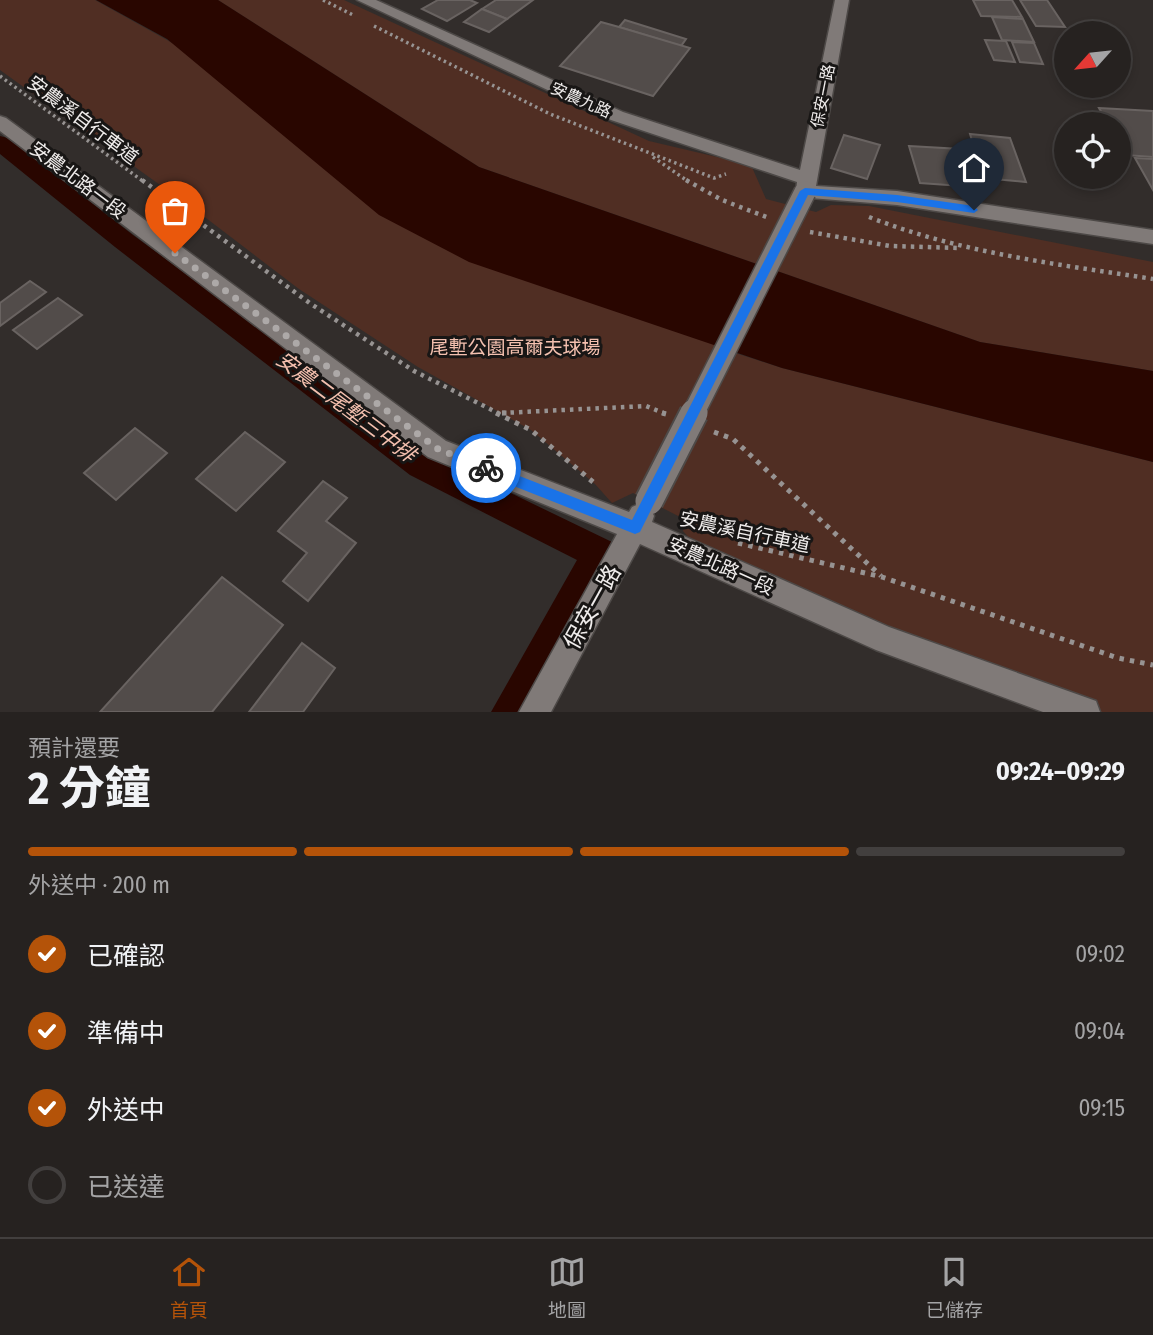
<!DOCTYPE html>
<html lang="zh-TW">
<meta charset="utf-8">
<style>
body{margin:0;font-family:"Fira Sans Condensed","Noto Sans TC",sans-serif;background:#322f2d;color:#f1f3f6;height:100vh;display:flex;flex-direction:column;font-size:26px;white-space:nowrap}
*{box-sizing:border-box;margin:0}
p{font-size:23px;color:#a4a4a5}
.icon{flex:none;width:38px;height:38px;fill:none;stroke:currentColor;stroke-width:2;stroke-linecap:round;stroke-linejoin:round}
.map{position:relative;height:712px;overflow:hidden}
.details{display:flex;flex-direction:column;background:#262220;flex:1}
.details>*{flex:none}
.needle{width:46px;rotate:243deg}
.fabs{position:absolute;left:1054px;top:21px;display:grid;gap:14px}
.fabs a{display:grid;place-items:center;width:77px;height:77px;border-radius:50%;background:#262220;box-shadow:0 4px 10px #0003,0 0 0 2px #423f3e;font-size:35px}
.pin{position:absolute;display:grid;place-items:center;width:60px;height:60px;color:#fff;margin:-72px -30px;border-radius:50% 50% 50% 0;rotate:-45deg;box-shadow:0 0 7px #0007}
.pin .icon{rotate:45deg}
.courier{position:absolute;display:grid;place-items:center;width:70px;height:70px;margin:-35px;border:5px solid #1a73e8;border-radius:50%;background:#fff;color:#222;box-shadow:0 2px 9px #0007}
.headline em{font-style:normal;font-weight:700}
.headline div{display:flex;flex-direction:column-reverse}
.headline{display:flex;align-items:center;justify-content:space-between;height:119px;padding:0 28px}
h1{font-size:46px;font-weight:700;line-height:52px}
.bar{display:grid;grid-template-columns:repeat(4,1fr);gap:10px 7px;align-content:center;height:84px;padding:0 28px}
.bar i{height:9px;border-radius:5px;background:#423f3e}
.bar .on{background:#b45309}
.bar p{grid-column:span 4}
ol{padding:0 28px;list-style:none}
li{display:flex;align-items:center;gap:21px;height:77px}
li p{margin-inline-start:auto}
li .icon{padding:7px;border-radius:50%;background:#b45309;color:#fff;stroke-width:4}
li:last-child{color:#a4a4a5}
li i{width:38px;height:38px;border:4px solid #423f3e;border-radius:50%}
.tab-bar{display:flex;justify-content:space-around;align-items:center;height:98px;border-top:2px solid #423f3e;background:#262220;font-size:19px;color:#a4a4a5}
.tab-bar a{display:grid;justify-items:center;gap:4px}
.tab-bar .on{color:#b45309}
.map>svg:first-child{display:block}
.green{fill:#502e23}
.water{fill:#290600}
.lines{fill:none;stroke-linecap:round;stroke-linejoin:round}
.canal{fill:#290600;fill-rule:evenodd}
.building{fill:#524c4a;stroke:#696361;stroke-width:2}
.street-casing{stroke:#4d4947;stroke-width:3}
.path-far2{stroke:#979392;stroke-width:3.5;stroke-dasharray:2.5 3.5;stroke-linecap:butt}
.path-far1{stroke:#979392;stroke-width:4.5;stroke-dasharray:3.5 5;stroke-linecap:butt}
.path{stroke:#979392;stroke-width:5;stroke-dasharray:4.5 6;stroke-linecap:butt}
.street{fill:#807a78;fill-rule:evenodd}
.street-bridge-far1-casing{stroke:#4d4947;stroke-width:24;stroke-linecap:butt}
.street-bridge-casing{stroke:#4d4947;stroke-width:31;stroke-linecap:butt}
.street-bridge-far1{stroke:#807a78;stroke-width:21}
.street-bridge{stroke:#807a78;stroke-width:27}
.route{fill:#1a73e8}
.done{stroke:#ada9a8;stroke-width:7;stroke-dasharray:0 12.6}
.labels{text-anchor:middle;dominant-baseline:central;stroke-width:6;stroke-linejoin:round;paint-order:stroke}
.far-street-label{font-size:16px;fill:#efeceb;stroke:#181615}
.street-label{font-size:19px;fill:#efeceb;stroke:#181615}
.park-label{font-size:19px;fill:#f4c0af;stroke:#181615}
.water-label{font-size:21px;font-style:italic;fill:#f4c0af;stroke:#181615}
.near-street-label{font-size:23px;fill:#efeceb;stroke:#181615}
</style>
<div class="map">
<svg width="1153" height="712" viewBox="0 0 1153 712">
<rect width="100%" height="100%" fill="#322d2b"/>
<!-- green -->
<g class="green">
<polygon points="0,0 95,0 723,349 782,368 1153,462 1153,712 1085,712 700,550 683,531 686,520 633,493 612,503 595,484 531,430 418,367 299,289 206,218 0,70"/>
<polygon points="218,0 344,0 649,141 751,165 766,199 816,212 831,205 869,206 1153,262 1153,371 980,342 479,167"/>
</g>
<!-- water -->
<polygon class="water" points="96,0 218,0 479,167 980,342 1153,371 1153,462 782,368 469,262 379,215 167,39"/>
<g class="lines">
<!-- canal -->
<polygon class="canal" points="0,136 8,138 133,235 432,455 612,542 617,554 612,566 531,712 491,712 577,560 410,475 115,247 0,154"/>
</g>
<!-- building -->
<g class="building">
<polygon points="438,0 470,0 477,3 447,21 422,9"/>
<polygon points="496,0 533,0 507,19 482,9"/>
<polygon points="973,0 1012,0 1022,17 981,16"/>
<polygon points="1020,0 1047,0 1065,27 1036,26"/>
<polygon points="482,9 507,19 489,32 464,22"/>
<polygon points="992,17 1023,19 1034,42 1002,40"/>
<polygon points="625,20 686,39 681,46 619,27"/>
<polygon points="601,22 619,27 690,48 653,96 560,66"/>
<polygon points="985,40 1006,41 1015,62 994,60"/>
<polygon points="1012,42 1034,43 1043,64 1020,62"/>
<polygon points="1099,108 1153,111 1153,157 1125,155 1118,143 1118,124 1108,124"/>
<polygon points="970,134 1010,138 1026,182 983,178"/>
<polygon points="844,135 880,145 867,179 831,168"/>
<polygon points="909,146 961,149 975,187 920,183"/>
<polygon points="1135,158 1153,159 1153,190"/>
<polygon points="30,281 46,292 0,326 0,303"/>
<polygon points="58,298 82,315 37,349 13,330"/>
<polygon points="135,428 167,453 116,500 84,473"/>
<polygon points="245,432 285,462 236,511 196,479"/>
<polygon points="323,481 347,498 326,521 356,543 308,601 283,581 307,553 278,531"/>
<polygon points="222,577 283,625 212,712 100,712"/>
<polygon points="302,643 335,668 303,712 249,712"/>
</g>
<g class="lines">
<defs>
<g id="street">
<polygon points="357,0 376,0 623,112 800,170 835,0 849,0 816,186 897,191 1153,230 1153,244 897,205 798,197 796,192 797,182 611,120"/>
<polygon points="0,116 6,118 446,441 629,512 632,507 641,503 650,507 654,516 652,522 889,627 1096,701 1100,712 1043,712 876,650 640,544 551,712 519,712 617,534 428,457 0,131"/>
</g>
</defs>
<!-- street casing -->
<use href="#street" class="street-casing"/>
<!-- path-far2 -->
<g class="path-far2">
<polyline points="323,0 353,15"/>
<polyline points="374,26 550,114 714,178 726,174"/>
<polyline points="0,76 144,182"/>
<polyline points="653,157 689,182"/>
</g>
<!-- path-far1 -->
<g class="path-far1">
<polyline points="142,180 311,304 414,371 500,414"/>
<polyline points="686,180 722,200 769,218"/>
<path d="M869,217c92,36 187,47 284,62"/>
<polyline points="810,232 890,246 958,248"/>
<polyline points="502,413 646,406 666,414"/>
</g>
<!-- path -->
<g class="path">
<polyline points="496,413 531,430 593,482"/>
<polyline points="502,413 511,413"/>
<polyline points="662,413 666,414"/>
<polyline points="714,432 733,439 881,576"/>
<polyline points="738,543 882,577 1118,658 1153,665"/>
</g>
<!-- street -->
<use href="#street" class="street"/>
<defs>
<polyline id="street-bridge-far1" points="693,414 805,192"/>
<polyline id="street-bridge" points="649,501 694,413"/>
</defs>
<!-- street-bridge-far1 casing -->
<use href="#street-bridge-far1" class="street-bridge-far1-casing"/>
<!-- street-bridge casing -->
<use href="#street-bridge" class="street-bridge-casing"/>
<!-- street-bridge-far1 -->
<use href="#street-bridge-far1" class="street-bridge-far1"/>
<!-- street-bridge -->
<use href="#street-bridge" class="street-bridge"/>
</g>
<!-- route -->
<polygon class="route" points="805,188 897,195 974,206 978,210 974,213 897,202 808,195 640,532 635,534 481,473 481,464 486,463 632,520 800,191"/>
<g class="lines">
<!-- done -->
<polyline class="done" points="175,253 438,449 486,468"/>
</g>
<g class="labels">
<!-- far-street labels -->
<g class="far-street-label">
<text transform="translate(823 96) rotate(-79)">保安一路</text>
<text transform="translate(581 100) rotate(24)">安農九路</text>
</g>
<!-- street labels -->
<g class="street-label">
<text transform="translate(83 120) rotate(37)">安農溪自行車道</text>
<text transform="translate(78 180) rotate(37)">安農北路一段</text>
<text transform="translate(745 532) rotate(12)">安農溪自行車道</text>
<text transform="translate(721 566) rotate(24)">安農北路一段</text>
</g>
<!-- park labels -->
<g class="park-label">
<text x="515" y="347">尾塹公園高爾夫球場</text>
</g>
<!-- water labels -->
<g class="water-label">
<text transform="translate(346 407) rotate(37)">安農二尾塹三中排</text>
</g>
<!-- near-street labels -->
<g class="near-street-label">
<text transform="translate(592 607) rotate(-61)">保安一路</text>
</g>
</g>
</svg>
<div class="fabs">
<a><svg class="needle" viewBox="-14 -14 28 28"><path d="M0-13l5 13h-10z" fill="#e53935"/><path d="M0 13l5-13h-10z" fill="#a4a4a5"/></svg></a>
<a><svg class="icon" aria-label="locate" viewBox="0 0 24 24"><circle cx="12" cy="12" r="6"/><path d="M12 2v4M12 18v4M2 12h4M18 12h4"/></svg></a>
</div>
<div class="pin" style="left:175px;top:253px;background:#ea580c"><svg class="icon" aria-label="bag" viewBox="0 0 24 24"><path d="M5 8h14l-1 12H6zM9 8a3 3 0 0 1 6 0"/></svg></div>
<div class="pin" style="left:974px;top:210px;background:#1f2937"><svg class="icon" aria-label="home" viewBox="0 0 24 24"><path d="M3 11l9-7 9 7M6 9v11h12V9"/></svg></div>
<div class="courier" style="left:486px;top:468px"><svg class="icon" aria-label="bike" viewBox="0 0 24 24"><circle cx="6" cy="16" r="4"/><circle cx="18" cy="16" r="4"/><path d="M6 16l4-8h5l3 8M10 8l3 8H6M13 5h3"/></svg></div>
</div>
<section class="details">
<div class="headline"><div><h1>2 分鐘</h1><p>預計還要</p></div><em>09:24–09:29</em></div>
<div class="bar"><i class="on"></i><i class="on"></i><i class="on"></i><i></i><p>外送中 · 200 m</p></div>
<ol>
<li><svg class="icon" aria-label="check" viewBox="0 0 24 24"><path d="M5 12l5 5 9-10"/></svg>已確認<p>09:02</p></li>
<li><svg class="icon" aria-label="check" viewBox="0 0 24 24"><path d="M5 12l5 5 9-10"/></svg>準備中<p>09:04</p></li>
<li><svg class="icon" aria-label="check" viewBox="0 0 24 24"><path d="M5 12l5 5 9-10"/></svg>外送中<p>09:15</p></li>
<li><i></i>已送達</li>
</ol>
</section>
<nav class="tab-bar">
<a class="on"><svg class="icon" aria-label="home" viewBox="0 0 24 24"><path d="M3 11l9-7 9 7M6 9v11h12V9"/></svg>首頁</a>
<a><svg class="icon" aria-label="map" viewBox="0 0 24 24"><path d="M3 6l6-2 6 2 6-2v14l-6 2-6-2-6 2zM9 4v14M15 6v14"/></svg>地圖</a>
<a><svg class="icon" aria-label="saved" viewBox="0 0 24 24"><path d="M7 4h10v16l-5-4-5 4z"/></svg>已儲存</a>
</nav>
